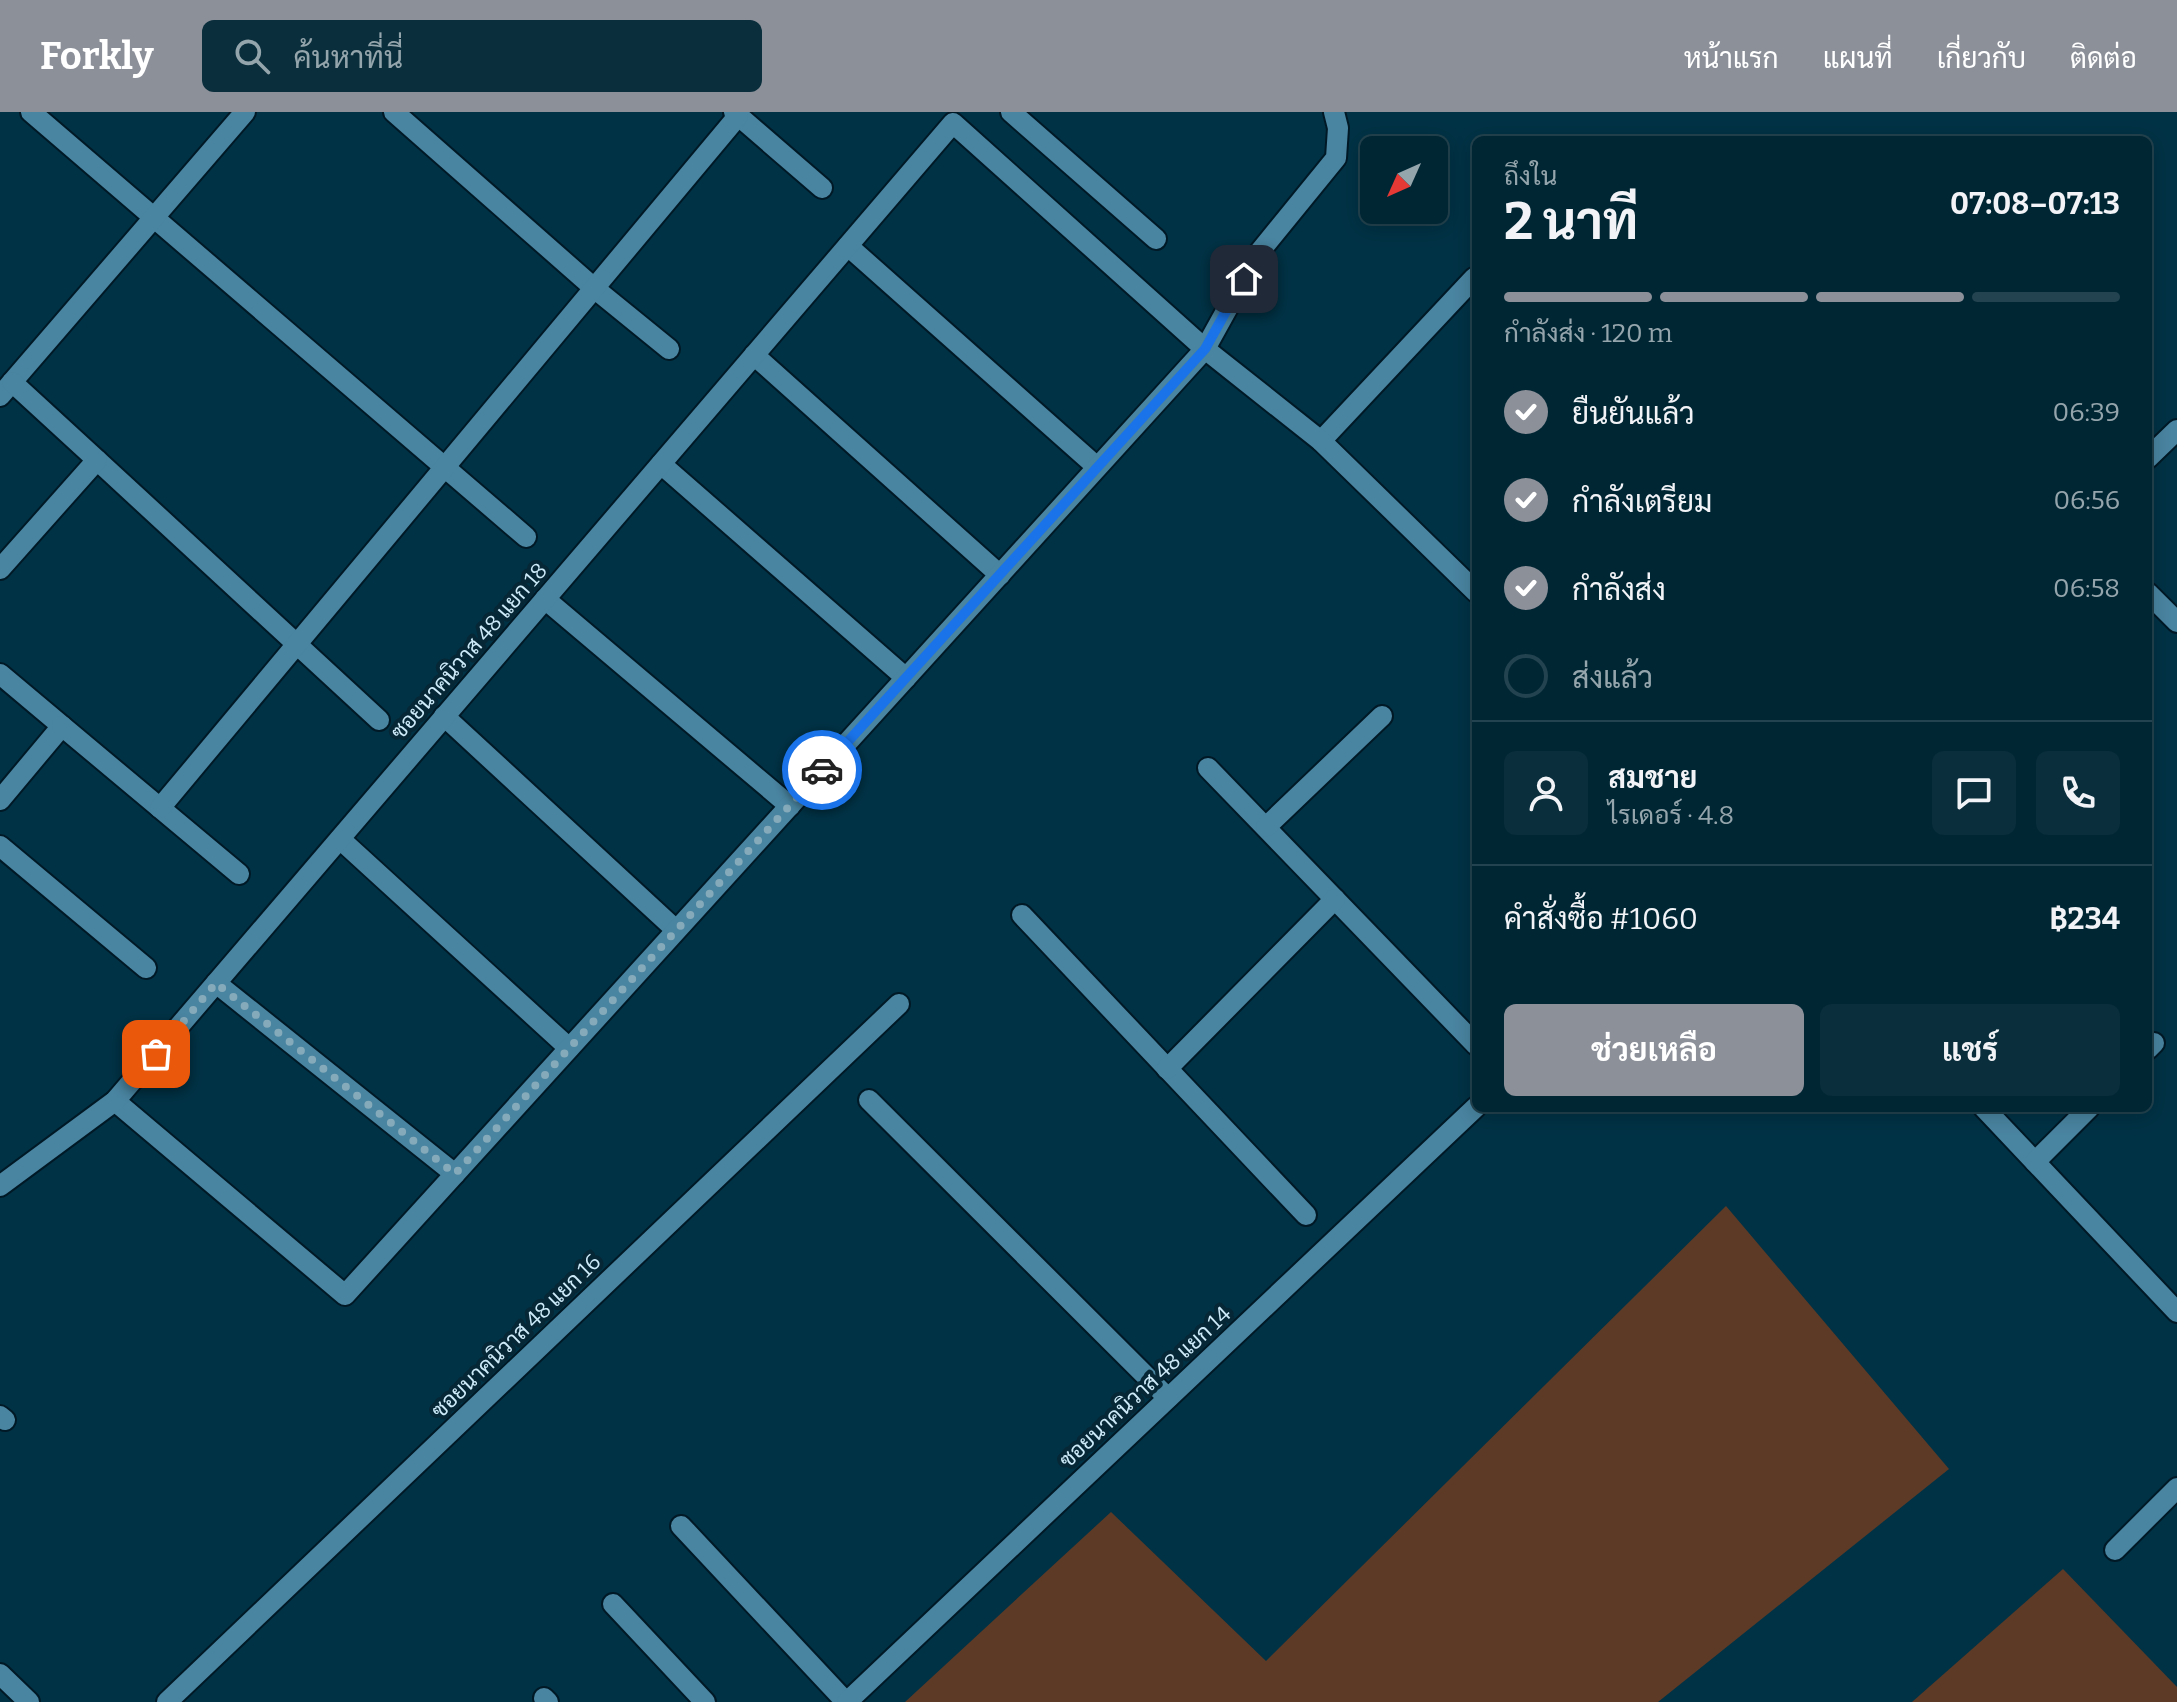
<!DOCTYPE html>
<html lang="th">
<meta charset="utf-8">
<style>
body{margin:0;font-family:Bitter,Sarabun,serif;background:#0a2e3c;color:#f1f3f6;height:100vh;display:flex;flex-direction:column;font-size:30px;white-space:nowrap}
*{box-sizing:border-box;margin:0}
p{font-size:26px;color:#95a5ac}
.icon{flex:none;width:44px;height:44px;fill:none;stroke:currentColor;stroke-width:2;stroke-linecap:round;stroke-linejoin:round}
.map{position:relative;flex:1;overflow:hidden}
.side{position:absolute;left:1472px;top:24px;width:680px;height:976px;display:flex;flex-direction:column;background:#002634;border-radius:12px;box-shadow:0 4px 20px #0003,0 0 0 2px #22434f}
.side>*{flex:none}
.needle{width:52px;rotate:225deg}
.tools{position:absolute;left:1360px;top:24px;display:grid;gap:16px}
.tools a{display:grid;place-items:center;width:88px;height:88px;border-radius:12px;background:#002634;box-shadow:0 4px 20px #0003,0 0 0 2px #22434f;font-size:40px}
.pin{position:absolute;display:grid;place-items:center;width:68px;height:68px;color:#fff;margin:-34px;border-radius:16px;box-shadow:0 4px 12px #0006}
.courier{position:absolute;display:grid;place-items:center;width:80px;height:80px;margin:-40px;border:6px solid #1a73e8;border-radius:50%;background:#fff;color:#222;box-shadow:0 2px 10px #0007}
.summary em{font-style:normal;font-weight:700}
.summary div{display:flex;flex-direction:column-reverse}
.summary{display:flex;align-items:center;justify-content:space-between;height:136px;padding:0 32px}
h1{font-size:52px;font-weight:700;line-height:60px}
.bar{display:grid;grid-template-columns:repeat(4,1fr);gap:12px 8px;align-content:center;height:96px;padding:0 32px}
.bar i{height:10px;border-radius:6px;background:#22434f}
.bar .current{background:#8c9099}
.bar p{grid-column:span 4}
.line{display:flex;align-items:center;gap:20px;padding:0 32px;border-top:2px solid #22434f}
.line div{flex:1}
.round{display:grid;place-items:center;flex:none;width:84px;height:84px;border-radius:12px;background:#0a2e3c}
ol{padding:0 32px;list-style:none}
li{display:flex;align-items:center;gap:24px;height:88px}
li p{margin-inline-start:auto}
li .icon{padding:8px;border-radius:50%;background:#8c9099;color:#fff;stroke-width:4}
li:last-child{color:#95a5ac}
li i{width:44px;height:44px;border:4px solid #22434f;border-radius:50%}
.button{display:flex;gap:16px;margin-top:auto;padding:16px 32px}
.button a{flex:1;height:92px;border-radius:12px;background:#8c9099;color:#fff;font-size:32px;font-weight:700;line-height:92px;text-align:center}
.button a+a{background:#0a2e3c;color:#f1f3f6}
header{display:flex;align-items:center;gap:48px;box-sizing:border-box;height:112px;padding:0 40px;background:#8c9099;color:#fff}
header strong{font-size:38px}
nav{display:flex;gap:44px;margin-inline-start:auto;font-size:28px}
.search{width:560px;height:72px;background:#0a2e3c;display:flex;align-items:center;gap:20px;box-sizing:border-box;padding:0 28px;border-radius:12px;color:#95a5ac;font-size:30px}
.map>svg:first-child{display:block}
.green{fill:#5d3a26}
.lines{fill:none;stroke-linecap:round;stroke-linejoin:round}
.minor-casing{stroke:#001926;stroke-width:24}
.minor{stroke:#4984a0;stroke-width:20}
.done{stroke:#85aaba;stroke-width:8;stroke-dasharray:0 14.4}
.route{stroke:#1a73e8;stroke-width:10}
.labels{text-anchor:middle;dominant-baseline:central;stroke-width:8;stroke-linejoin:round;paint-order:stroke}
.street-label{font-size:22px;fill:#cdeaf9;stroke:#062735}
</style>
<header>
<strong>Forkly</strong>
<div class="search"><svg class="icon" aria-label="search" viewBox="0 0 24 24"><circle cx="10" cy="10" r="6"/><path d="M15 15l6 6"/></svg>ค้นหาที่นี่</div>
<nav><a>หน้าแรก</a><a>แผนที่</a><a>เกี่ยวกับ</a><a>ติดต่อ</a></nav>
</header>
<div class="map">
<svg width="2177" height="1590" viewBox="0 0 2177 1590">
<rect width="100%" height="100%" fill="#003245"/>
<!-- green -->
<g class="green">
<polygon points="1726,1094 1949,1357 1658,1590 905,1590 1111,1400 1266,1549"/>
<polygon points="2063,1457 2177,1575 2177,1590 1912,1590"/>
</g>
<g class="lines">
<defs>
<g id="minor">
<polyline points="31,0 526,425"/>
<polyline points="394,0 594,176 669,237"/>
<polyline points="734,0 822,76"/>
<polyline points="1011,0 1156,127"/>
<polyline points="848,134 1097,355"/>
<polyline points="754,243 1000,463"/>
<polyline points="0,284 245,0"/>
<polyline points="1321,329 1474,166"/>
<polyline points="2148,346 2177,318"/>
<polyline points="97,348 379,608"/>
<polyline points="661,352 906,566"/>
<polyline points="0,457 97,348 12,270"/>
<polyline points="2148,481 2177,510"/>
<polyline points="545,487 790,694"/>
<polyline points="0,562 62,614 0,688"/>
<polyline points="444,604 676,818"/>
<polyline points="62,614 239,762"/>
<polyline points="1208,656 1476,933"/>
<polyline points="160,696 738,4"/>
<polyline points="1266,715 1382,604"/>
<polyline points="340,727 569,936"/>
<polyline points="0,734 146,856"/>
<polyline points="1022,803 1306,1103"/>
<polyline points="216,871 455,1062"/>
<polyline points="2148,937 2154,931"/>
<polyline points="1167,957 1335,787"/>
<polyline points="869,988 1168,1286"/>
<polyline points="115,989 345,1183 1205,237 1257,143 1336,46 1338,16 1334,0"/>
<polyline points="1984,996 2177,1200"/>
<polyline points="2035,1050 2089,996"/>
<polyline points="0,1074 115,989 953,11 1205,237 1321,329 1476,480"/>
<polyline points="0,1304 5,1308"/>
<polyline points="681,1414 846,1590"/>
<polyline points="2115,1438 2177,1376"/>
<polyline points="613,1492 705,1590"/>
<polyline points="0,1562 29,1590"/>
<polyline points="544,1586 548,1590"/>
<polyline points="167,1590 899,892"/>
<polyline points="847,1590 1476,995"/>
</g>
</defs>
<!-- minor casing -->
<use href="#minor" class="minor-casing"/>
<!-- minor -->
<use href="#minor" class="minor"/>
</g>
<g class="lines">
<!-- done -->
<polyline class="done" points="156,942 216,871 455,1062 822,658"/>
<!-- route -->
<polyline class="route" points="822,658 1205,237 1244,167"/>
</g>
<g class="labels">
<!-- street labels -->
<g class="street-label">
<text transform="translate(469 539) rotate(-49)">ซอยนาคนิวาส 48 แยก 18</text>
<text transform="translate(516 1224) rotate(-44)">ซอยนาคนิวาส 48 แยก 16</text>
<text transform="translate(1145 1275) rotate(-43)">ซอยนาคนิวาส 48 แยก 14</text>
</g>
</g>
</svg>
<div class="tools">
<a><svg class="needle" viewBox="-14 -14 28 28"><path d="M0-13l5 13h-10z" fill="#e53935"/><path d="M0 13l5-13h-10z" fill="#95a5ac"/></svg></a>
</div>
<div class="pin" style="left:156px;top:942px;background:#ea580c"><svg class="icon" aria-label="bag" viewBox="0 0 24 24"><path d="M5 8h14l-1 12H6zM9 8a3 3 0 0 1 6 0"/></svg></div>
<div class="pin" style="left:1244px;top:167px;background:#1f2937"><svg class="icon" aria-label="home" viewBox="0 0 24 24"><path d="M3 11l9-7 9 7M6 9v11h12V9"/></svg></div>
<div class="courier" style="left:822px;top:658px"><svg class="icon" aria-label="car" viewBox="0 0 24 24"><path d="M5 17H2v-5l4-1 3-4h7l3 4 3 1v5h-3M9 17h6M6 11h13"/><circle cx="7" cy="17" r="2"/><circle cx="17" cy="17" r="2"/></svg></div>
<section class="side">
<div class="summary"><div><h1>2 นาที</h1><p>ถึงใน</p></div><em>07:08–07:13</em></div>
<div class="bar"><i class="current"></i><i class="current"></i><i class="current"></i><i></i><p>กำลังส่ง · 120 m</p></div>
<ol>
<li><svg class="icon" aria-label="check" viewBox="0 0 24 24"><path d="M5 12l5 5 9-10"/></svg>ยืนยันแล้ว<p>06:39</p></li>
<li><svg class="icon" aria-label="check" viewBox="0 0 24 24"><path d="M5 12l5 5 9-10"/></svg>กำลังเตรียม<p>06:56</p></li>
<li><svg class="icon" aria-label="check" viewBox="0 0 24 24"><path d="M5 12l5 5 9-10"/></svg>กำลังส่ง<p>06:58</p></li>
<li><i></i>ส่งแล้ว</li>
</ol>
<div class="line" style="height:144px"><a class="round"><svg class="icon" aria-label="person" viewBox="0 0 24 24"><circle cx="12" cy="8" r="4"/><path d="M4 21q1-7 8-7t8 7"/></svg></a><div><b>สมชาย</b><p>ไรเดอร์ · 4.8</p></div><a class="round"><svg class="icon" aria-label="chat" viewBox="0 0 24 24"><path d="M4 5h16v11H9l-5 4z"/></svg></a><a class="round"><svg class="icon" aria-label="phone" viewBox="0 0 24 24"><path d="M5 4h4l2 5-3 2q2 4 5 5l2-3 5 2v4C11 20 4 13 5 4z"/></svg></a></div>
<div class="line" style="height:104px"><div>คำสั่งซื้อ #1060</div><b>฿234</b></div>
<div class="button"><a>ช่วยเหลือ</a><a>แชร์</a></div>
</section>
</div>
